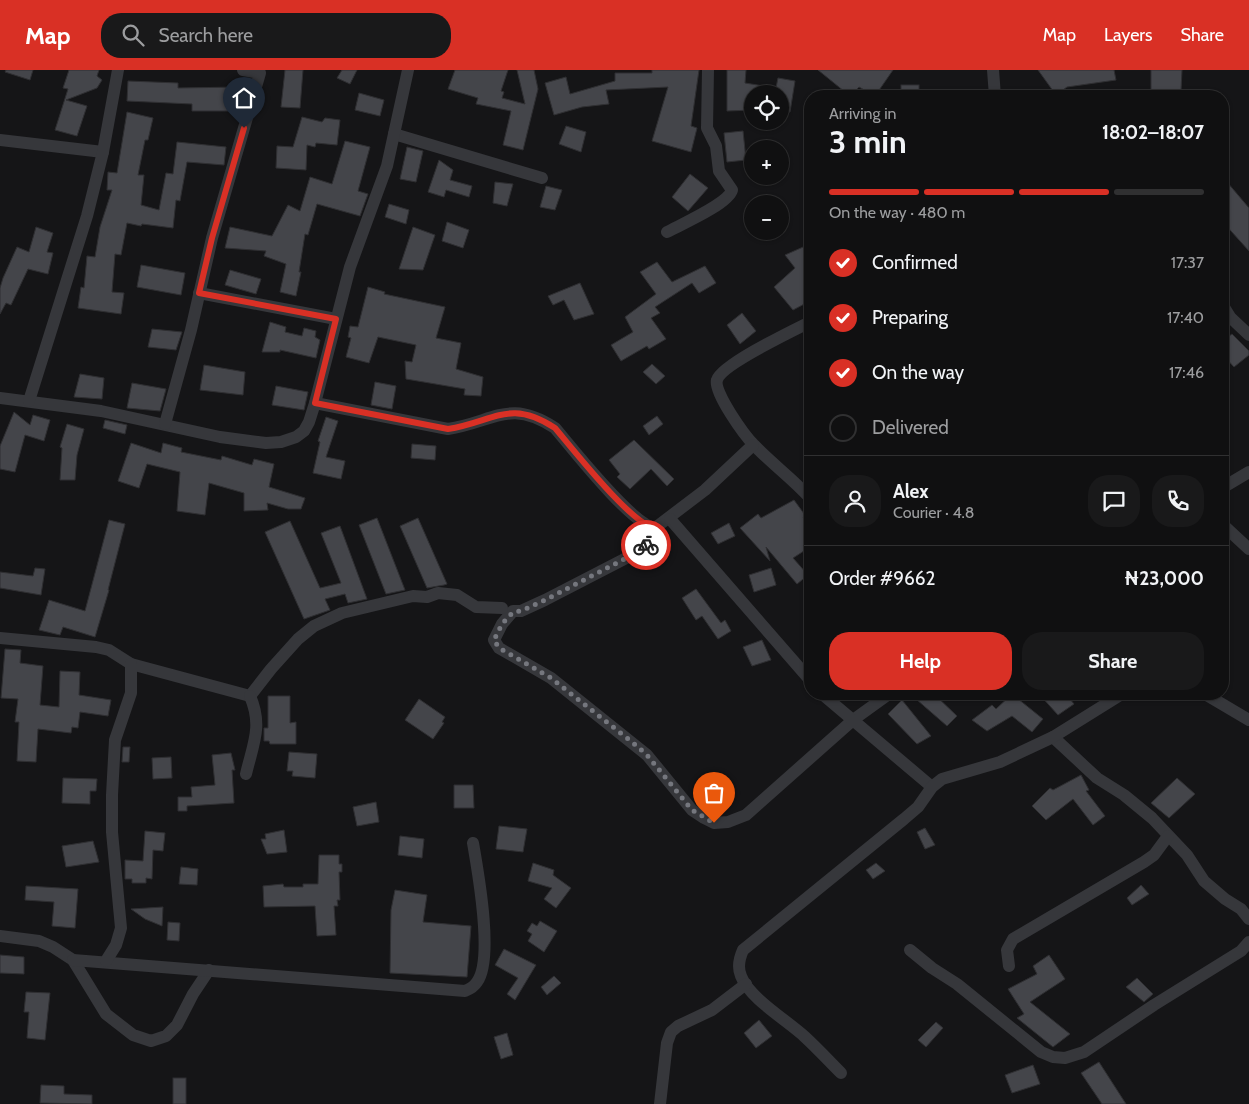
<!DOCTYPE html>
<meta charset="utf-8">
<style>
body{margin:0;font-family:Cabin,sans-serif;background:#19191a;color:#f1f3f6;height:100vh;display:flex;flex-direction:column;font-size:19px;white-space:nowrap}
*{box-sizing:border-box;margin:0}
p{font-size:16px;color:#9c9d9f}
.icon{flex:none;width:28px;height:28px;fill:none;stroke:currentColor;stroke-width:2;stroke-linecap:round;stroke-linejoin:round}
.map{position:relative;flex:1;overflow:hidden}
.panel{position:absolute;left:804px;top:20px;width:425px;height:610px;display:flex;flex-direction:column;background:#101011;border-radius:20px;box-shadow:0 1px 4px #0004,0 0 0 1px #303031}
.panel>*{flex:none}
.fabs{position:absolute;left:744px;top:15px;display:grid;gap:10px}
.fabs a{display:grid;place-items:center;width:45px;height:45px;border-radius:50%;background:#101011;box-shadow:0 1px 4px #0004,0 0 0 1px #303031;font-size:25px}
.pin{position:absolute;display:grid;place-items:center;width:42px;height:42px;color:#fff;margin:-51px -21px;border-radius:50% 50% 50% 0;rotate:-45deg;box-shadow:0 0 5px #0007}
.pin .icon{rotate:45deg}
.courier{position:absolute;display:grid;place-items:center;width:50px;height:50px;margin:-25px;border:4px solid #d93025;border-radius:50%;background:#fff;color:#222;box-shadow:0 1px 6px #0007}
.headline em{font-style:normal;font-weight:800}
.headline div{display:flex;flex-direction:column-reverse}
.headline{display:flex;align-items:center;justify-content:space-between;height:85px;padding:0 25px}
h1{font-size:32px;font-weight:800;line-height:38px}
.bar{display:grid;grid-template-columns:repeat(4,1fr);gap:8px 5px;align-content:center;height:60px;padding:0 25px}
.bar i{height:6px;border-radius:4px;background:#303031}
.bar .active{background:#d93025}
.bar p{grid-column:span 4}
.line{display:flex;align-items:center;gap:12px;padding:0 25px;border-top:1px solid #303031}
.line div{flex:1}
.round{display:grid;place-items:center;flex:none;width:52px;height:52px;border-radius:20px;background:#19191a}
ol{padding:0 25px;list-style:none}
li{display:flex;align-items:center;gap:15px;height:55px}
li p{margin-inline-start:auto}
li .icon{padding:5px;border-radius:50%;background:#d93025;color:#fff;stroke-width:4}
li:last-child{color:#9c9d9f}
li i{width:28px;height:28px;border:2px solid #303031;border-radius:50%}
.button{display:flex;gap:10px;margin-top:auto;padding:10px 25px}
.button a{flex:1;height:58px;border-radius:20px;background:#d93025;color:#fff;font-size:20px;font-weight:800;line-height:58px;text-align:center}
.button a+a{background:#19191a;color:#f1f3f6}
header{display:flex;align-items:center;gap:30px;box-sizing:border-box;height:70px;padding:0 25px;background:#d93025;color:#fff}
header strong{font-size:24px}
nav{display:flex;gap:28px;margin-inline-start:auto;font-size:18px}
.search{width:350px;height:45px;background:#19191a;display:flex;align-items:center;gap:12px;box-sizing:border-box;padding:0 18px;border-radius:20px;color:#9c9d9f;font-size:19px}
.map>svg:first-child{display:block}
.building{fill:#44454a;stroke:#2f2f32}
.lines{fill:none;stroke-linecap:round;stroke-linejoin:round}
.minor{stroke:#36373b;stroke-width:12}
.done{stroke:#75777e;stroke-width:5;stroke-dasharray:0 9}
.route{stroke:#d93025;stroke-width:6}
</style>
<header>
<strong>Map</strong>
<div class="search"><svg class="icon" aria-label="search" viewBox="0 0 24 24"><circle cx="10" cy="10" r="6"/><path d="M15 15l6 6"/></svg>Search here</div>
<nav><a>Map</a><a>Layers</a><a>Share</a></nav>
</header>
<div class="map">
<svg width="1249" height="1034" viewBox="0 0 1249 1034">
<rect width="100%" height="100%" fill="#151517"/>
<!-- building -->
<g class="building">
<polygon points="6,0 33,0 30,10 5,2"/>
<polygon points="69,0 99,0 97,6 102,10 97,18 66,30 87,36 77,66 55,60 68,19 63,18"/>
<polygon points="285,0 303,0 300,38 281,37"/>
<polygon points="342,0 357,0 350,14 337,8"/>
<polygon points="455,0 508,0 501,21 504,22 502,28 525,34 517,0 534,0 538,19 523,80 503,75 511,41 476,34 478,28 448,19"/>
<polygon points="652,0 699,0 691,56 697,58 691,82 652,71 668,17 606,20 609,34 582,37 554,45 545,13 566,7 570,24 615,11 615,3 652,3"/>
<polygon points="727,0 746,0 745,13 776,18 778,8 795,11 790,42 780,41 780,24 752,24 752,40 727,41"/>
<polygon points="818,0 893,0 875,26 859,17 850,26"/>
<polygon points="1038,0 1114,0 1116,10 1067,17 1056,25"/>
<polygon points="1151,0 1182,0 1181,21 1151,20"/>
<polygon points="128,11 178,13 178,18 239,17 239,41 192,41 192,34 127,31"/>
<rect x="901" y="15" width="18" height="11"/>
<polygon points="359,23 384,30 380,46 355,40"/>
<polygon points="127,42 153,48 148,70 145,70 138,105 144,105 141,135 159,140 166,103 173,104 177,72 226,77 224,95 187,92 180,131 176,130 173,158 142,154 141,156 127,153 121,185 115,184 112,222 124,223 121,244 78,238 81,217 84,218 87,186 95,187 100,157 112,120 107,120 108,102 117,103"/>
<polygon points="302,47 322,52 325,48 340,50 337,75 316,73 315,77 307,75 306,100 276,98 277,76 293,77"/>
<polygon points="566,56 586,62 581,82 559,74"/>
<polygon points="743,61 746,90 727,92 724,63"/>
<polygon points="345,71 370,77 358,121 368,124 360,146 317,134 308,165 305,164 299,202 301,202 296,226 280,222 286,194 264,186 266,181 225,178 230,157 272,166 288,135 300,141 310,107 332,114"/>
<polygon points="407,77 423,81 416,112 400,109"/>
<polygon points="439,90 453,100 450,110 472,116 469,127 446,120 444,127 428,122"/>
<polygon points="690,104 708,118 688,141 672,127"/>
<polygon points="495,112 513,114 507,136 493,133"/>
<polygon points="1227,112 1249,138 1249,181 1222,151 1222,117"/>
<polygon points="546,116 562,120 555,140 540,137"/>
<polygon points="389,134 409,140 406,154 385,147"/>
<polygon points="447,152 469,160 463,178 442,171"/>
<polygon points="36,157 53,163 47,182 53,183 48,204 28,199 11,235 6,233 0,244 0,218 3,208 17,177 29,182"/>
<polygon points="413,157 435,165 423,200 399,199"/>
<polygon points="810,174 810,231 793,240 774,217 795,198 785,185"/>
<polygon points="657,192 672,212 705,196 716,213 699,223 692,213 655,237 660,243 651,248 666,269 649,279 647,276 621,291 611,275 633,262 625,247 656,224 640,202"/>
<polygon points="141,195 185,203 181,225 137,217"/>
<polygon points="230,200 261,209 256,224 225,215"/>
<polygon points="580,213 594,244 574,250 564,230 553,235 548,226"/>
<polygon points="368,217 385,222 384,224 445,237 436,268 461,273 456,299 483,307 481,326 464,325 465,319 406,309 405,291 412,292 416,275 378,267 369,293 346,287 351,268 348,267 350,256 358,257"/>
<polygon points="742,243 756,261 740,274 727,255"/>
<polygon points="270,252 286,257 285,262 302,266 304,258 316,261 315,267 320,270 316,288 280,280 280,282 262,282"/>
<polygon points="152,259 182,262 176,280 148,277"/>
<polygon points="1232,264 1249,281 1249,285 1234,297 1222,284 1222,271"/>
<polygon points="652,294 665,306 656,314 643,302"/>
<polygon points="204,295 245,302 243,325 200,320"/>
<polygon points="80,304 104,308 102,329 74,327"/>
<polygon points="375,312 396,316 392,339 371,335"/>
<polygon points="132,313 166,319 160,341 127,338"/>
<polygon points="276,316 308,322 304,340 272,335"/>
<polygon points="14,342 30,355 33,345 50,350 44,371 25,365 15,402 0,399 0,376"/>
<polygon points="657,346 663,354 649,365 643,356"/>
<polygon points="326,347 338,351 326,387 345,391 341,409 313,403 320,372 318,371"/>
<polygon points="105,350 127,355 125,364 103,358"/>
<polygon points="67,354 84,359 77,385 75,410 60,410 62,378 60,377"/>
<polygon points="634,370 674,409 667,416 651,399 630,419 617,407 620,404 609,390"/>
<polygon points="131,373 161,383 163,373 182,378 181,382 221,390 222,386 252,395 254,389 274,394 269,417 305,428 301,439 288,439 267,433 268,440 244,441 244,423 209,413 205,445 177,441 180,402 147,394 139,418 118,411"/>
<polygon points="412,374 436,376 435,390 411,388"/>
<polygon points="794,430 805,445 803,447 810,457 810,477 793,488 808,505 797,514 766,477 770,491 740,458 758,444 761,448"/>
<polygon points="377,448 405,520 386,524 359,455"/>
<polygon points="418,448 447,514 444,515 427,518 400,456"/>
<polygon points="109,450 125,454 108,520 109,520 95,567 63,557 60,565 39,560 49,530 85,541"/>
<polygon points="290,451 320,518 341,513 321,463 340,456 367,529 348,533 345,524 325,529 330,540 304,549 265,462"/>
<polygon points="729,453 735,466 718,474 711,463"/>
<polygon points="35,498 45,499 41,525 0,518 0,502 33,506"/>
<polygon points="771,498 776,515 754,522 749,505"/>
<polygon points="696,519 721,553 725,550 731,561 718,569 702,546 696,550 682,528"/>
<polygon points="762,570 771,590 752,596 743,577"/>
<polygon points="5,579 21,580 20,593 43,596 40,635 59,637 60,601 80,602 79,625 111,630 108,646 80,642 78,658 72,657 71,663 38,659 36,692 17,691 19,652 15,652 18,629 1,628"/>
<polygon points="921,624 934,624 957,646 947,656 916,629"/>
<polygon points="1012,624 1043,649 1032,662 1012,646 987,661 972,650 992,635 996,639"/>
<polygon points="1039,624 1066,624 1074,634 1058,645"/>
<polygon points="268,626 290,626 290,653 296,652 296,674 270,674 269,671 264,671 264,658 268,658"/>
<polygon points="419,629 445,647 442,652 444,653 433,669 405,650"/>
<polygon points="902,630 931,666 917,674 888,644"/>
<polygon points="123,677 130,677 129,692 122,692"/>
<polygon points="289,682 317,684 315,708 292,706 293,701 287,701"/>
<polygon points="231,683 235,700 232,700 234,733 187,736 187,741 178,741 178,727 192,727 191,717 215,715 212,685"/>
<polygon points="171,687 172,708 153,709 152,688"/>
<polygon points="1081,705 1089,720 1086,721 1105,746 1093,755 1073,729 1046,750 1032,736 1050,718 1053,720"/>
<polygon points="63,708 97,709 96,721 90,721 90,734 62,733"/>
<polygon points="1177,708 1195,724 1169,748 1151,733"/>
<polygon points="454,715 473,715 474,738 454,738"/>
<polygon points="376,732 379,752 357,756 353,737"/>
<polygon points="499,756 527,759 523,782 496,779"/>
<polygon points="925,758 935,775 925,779 917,762"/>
<polygon points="284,760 287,782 267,784 261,769 266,769 265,764"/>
<polygon points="145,761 165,763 163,781 153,780 152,809 146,808 146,813 132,813 132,809 125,809 125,790 143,791"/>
<polygon points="400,766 424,769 422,788 398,785"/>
<polygon points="93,771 99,792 66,797 62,776"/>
<polygon points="319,785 339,785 339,794 342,794 342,802 339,802 340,830 337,830 338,836 334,836 336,865 317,866 315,836 264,837 263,816 283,814 284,817 303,817 303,814 318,814"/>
<polygon points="533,793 554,800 553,805 571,818 556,838 544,829 552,818 528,811"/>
<polygon points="876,793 885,801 873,809 866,800"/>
<polygon points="181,797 198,799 197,815 179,814"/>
<polygon points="1141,815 1149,824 1132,835 1127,828"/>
<polygon points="26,816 78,819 75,858 52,856 54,832 25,830"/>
<polygon points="395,820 427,825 423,852 471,856 467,907 390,903 391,840"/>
<polygon points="163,837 162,856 145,849 131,839"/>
<polygon points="540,851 557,861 544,882 528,871 532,864 527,861 532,853 537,856"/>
<polygon points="168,852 180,853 179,871 167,870"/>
<polygon points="504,879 536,895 515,930 507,924 518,908 495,895"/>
<polygon points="0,885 24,887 24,904 0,903"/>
<polygon points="1049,885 1065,909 1030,932 1070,964 1053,977 1017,948 1024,944 1008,919 1037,904 1033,896"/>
<polygon points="554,906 561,913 547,925 541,917"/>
<polygon points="1137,908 1153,924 1144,932 1126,917"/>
<polygon points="26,922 50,923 45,970 27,968 29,942 24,942"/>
<polygon points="759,950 772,966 756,978 744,963"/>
<polygon points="936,952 943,958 926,977 918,970"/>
<polygon points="507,963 513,985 501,989 494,967"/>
<polygon points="1099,992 1126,1034 1102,1034 1081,1003"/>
<polygon points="1033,995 1040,1014 1012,1023 1005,1005"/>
<rect x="173" y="1008" width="13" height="26"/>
<polygon points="41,1015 64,1016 64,1024 92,1025 92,1034 40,1033"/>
</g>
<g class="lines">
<!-- minor -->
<g class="minor">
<polyline points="993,0 995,26"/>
<polyline points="394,64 542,108"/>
<polyline points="0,70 103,82"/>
<path d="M667,162c15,-8 61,-28 65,-42l-13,-19 -3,-25 -9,-18 1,-58"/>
<polyline points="199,223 336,249"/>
<polyline points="1222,234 1230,247 1249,265"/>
<path d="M810,252c-16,8 -89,43 -93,58 -4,12 28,56 37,65 18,19 38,33 56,53"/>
<polyline points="0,328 101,341 220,367 266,373 281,372 296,367 304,361 309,352 315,333 350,197 387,96 408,0"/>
<polyline points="29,331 87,146 103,82 118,0"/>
<path d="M315,333l133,26c46,-7 61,-31 107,-1 17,20 77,97 100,100l50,-38 48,-45"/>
<polyline points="165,354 191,260 212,168 260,3 243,0"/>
<polyline points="1222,418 1249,402"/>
<polyline points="670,449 810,610"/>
<polyline points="1222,454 1249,479"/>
<polyline points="655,458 653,469 638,482 545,530 521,541 513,541 502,554 494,570 499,578 551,608 647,685 692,740 704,748 714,753 728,752 746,745 853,650 889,624"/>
<polyline points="0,568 96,577 109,580 131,594 250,626 271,599 298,569 314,556 342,543 413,526 427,527 438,523 457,525 476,537 502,538"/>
<polyline points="822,624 932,717"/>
<polyline points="1205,624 1249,650"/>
<polyline points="1053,667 1097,708 1124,725 1152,748 1187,785 1204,811 1225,829 1241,839 1249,849"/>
<path d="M246,704c7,-30 17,-48 4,-78"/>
<polyline points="0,866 39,871 53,877 73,890 106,944 133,965 151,971 166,966 177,955 193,924 209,900"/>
<polyline points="910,880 932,898 957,914 1041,982 1053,987 1065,988 1084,982 1154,935 1241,881 1249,872"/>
<path d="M73,890l392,31c5,-2 9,-4 12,-9 17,-23 1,-110 -4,-139"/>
<polyline points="106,891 116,875 121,858 112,762 112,725 115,670 131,623 131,594"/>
<polyline points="1009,896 1007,880 1013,869 1144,792 1154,785 1168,766"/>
<path d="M841,1003c-12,-12 -23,-24 -36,-36 -17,-16 -56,-39 -64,-61 -4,-9 -2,-17 2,-26l161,-131 14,-12 14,-20 10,-8 58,-17 53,-25 69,-43"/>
<polyline points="660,1034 667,973 671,962 678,956 712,940 746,914"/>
</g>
</g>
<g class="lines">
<!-- done -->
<polyline class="done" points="646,475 638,482 545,530 521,541 513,542 502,554 494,570 499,578 551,608 632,672 647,685 692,740 714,753"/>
<!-- route -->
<path class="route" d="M244,58l-32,110 -13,55 137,26 -21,84 133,26c46,-7 61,-31 107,-1 17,20 77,97 100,100l-2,11 -7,6"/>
</g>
</svg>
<div class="fabs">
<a><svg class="icon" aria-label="locate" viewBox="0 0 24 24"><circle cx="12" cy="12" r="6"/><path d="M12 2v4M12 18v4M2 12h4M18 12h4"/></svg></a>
<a>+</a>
<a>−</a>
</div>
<div class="pin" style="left:714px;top:753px;background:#ea580c"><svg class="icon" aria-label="bag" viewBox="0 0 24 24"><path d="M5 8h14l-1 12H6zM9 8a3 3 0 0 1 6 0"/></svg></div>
<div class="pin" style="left:244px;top:58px;background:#1f2937"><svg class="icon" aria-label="home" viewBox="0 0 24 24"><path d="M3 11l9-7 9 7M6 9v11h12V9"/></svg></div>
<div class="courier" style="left:646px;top:475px"><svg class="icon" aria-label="bike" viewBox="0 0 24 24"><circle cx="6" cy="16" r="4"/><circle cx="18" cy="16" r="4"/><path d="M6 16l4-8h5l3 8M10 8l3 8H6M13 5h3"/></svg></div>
<section class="panel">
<div class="headline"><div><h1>3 min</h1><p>Arriving in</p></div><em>18:02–18:07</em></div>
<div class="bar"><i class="active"></i><i class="active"></i><i class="active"></i><i></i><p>On the way · 480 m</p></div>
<ol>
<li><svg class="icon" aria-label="check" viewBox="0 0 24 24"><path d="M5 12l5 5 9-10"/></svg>Confirmed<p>17:37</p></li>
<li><svg class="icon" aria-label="check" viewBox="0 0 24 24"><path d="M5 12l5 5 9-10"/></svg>Preparing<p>17:40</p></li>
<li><svg class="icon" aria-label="check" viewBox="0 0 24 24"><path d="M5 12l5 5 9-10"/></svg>On the way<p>17:46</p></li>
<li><i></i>Delivered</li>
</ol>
<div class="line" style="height:90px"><a class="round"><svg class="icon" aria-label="person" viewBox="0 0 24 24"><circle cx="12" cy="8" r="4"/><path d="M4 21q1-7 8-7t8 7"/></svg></a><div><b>Alex</b><p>Courier · 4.8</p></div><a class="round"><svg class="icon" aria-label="chat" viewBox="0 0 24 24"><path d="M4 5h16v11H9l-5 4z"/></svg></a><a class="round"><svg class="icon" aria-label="phone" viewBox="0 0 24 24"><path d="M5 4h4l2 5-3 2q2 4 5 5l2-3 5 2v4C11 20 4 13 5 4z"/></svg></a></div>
<div class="line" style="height:65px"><div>Order #9662</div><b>₦23,000</b></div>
<div class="button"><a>Help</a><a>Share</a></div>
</section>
</div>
